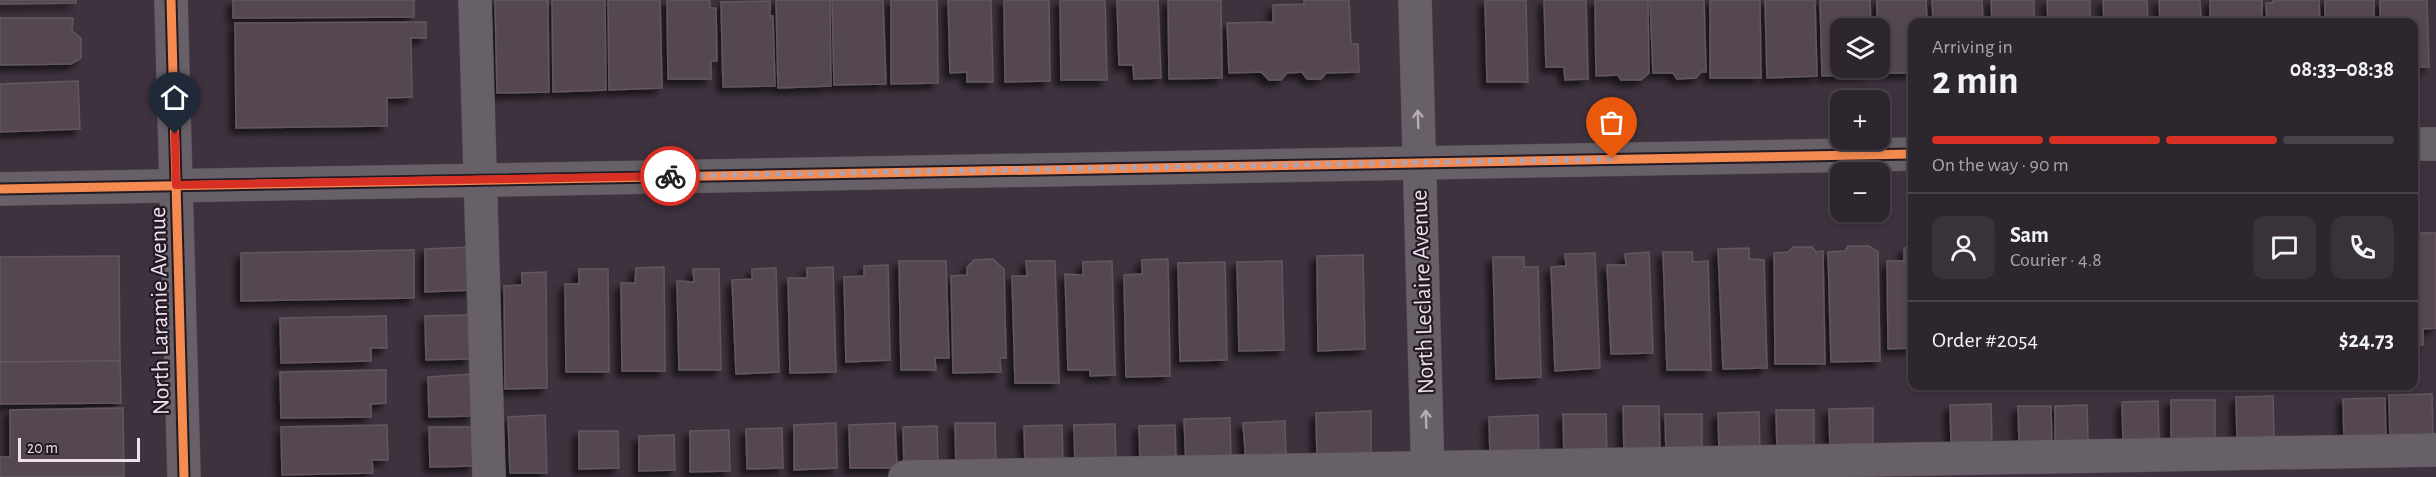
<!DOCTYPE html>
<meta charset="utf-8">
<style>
body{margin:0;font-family:"Alegreya Sans",sans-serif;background:#3a323a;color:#f1f3f6;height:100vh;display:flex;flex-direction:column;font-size:22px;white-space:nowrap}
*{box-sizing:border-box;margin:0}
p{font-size:20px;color:#a7a5aa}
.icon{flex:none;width:33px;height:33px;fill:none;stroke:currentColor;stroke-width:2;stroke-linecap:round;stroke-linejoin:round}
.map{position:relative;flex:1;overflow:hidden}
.details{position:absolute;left:1908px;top:18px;width:510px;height:372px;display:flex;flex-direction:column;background:#2e262e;border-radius:12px;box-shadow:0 3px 9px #0003,0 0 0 2px #49434a}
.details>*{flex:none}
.buttons{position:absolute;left:1830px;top:18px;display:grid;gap:12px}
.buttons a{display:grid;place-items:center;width:60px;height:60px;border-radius:12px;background:#2e262e;box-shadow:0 3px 9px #0003,0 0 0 2px #49434a;font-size:30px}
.scale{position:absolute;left:18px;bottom:15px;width:122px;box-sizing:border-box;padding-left:6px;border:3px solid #eddfed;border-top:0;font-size:16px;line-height:21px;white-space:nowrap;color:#eddfed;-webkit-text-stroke:4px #231a23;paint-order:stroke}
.pin{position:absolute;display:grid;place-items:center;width:51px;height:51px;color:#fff;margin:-62px -26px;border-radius:50% 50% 50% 0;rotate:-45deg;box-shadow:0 0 6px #0007}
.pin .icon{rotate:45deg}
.courier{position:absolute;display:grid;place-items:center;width:60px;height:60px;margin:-30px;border:4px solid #d93025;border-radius:50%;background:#fff;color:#222;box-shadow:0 2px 8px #0007}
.summary em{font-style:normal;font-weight:700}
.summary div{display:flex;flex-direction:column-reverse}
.summary{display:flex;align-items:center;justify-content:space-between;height:102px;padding:0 24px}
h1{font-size:39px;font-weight:700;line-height:45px}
.bar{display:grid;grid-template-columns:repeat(4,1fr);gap:9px 6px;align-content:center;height:72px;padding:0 24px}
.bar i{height:8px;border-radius:4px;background:#49434a}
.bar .on{background:#d93025}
.bar p{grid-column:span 4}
.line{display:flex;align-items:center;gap:15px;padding:0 24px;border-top:2px solid #49434a}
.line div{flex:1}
.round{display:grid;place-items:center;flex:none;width:63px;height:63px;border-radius:12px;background:#3a323a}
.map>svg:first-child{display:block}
.building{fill:#544750;stroke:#63575f;stroke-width:1.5;filter:url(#shadow)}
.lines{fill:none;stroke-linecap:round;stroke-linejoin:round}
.minor-casing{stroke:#594f59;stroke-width:34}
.minor{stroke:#686068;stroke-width:33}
.cycleway-casing{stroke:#231a23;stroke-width:13}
.cycleway{stroke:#f68b52;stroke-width:9}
.oneway{stroke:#b8acb8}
.done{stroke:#b0a2b0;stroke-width:6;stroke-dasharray:0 10.8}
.route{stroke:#d93025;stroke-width:8}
.labels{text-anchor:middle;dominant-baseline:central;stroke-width:4.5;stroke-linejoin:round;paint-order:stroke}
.street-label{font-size:24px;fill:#eddfed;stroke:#231a23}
</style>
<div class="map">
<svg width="2436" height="477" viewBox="0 0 2436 477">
<defs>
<filter id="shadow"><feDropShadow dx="-5.5" dy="5.5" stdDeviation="3" flood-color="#0009"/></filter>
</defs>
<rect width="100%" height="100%" fill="#3e323e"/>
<!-- building -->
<g class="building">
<polygon points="0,0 76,0 76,3 0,4"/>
<polygon points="233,0 414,0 414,17 233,18"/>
<polygon points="495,0 548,0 549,92 497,93"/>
<polygon points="552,0 605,0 606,90 553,92"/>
<polygon points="608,0 660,0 662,88 609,90"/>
<polygon points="667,0 710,0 710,8 716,8 717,61 711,61 711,79 668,79"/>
<polygon points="776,0 830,0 831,86 778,88"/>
<polygon points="832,0 883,0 886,84 834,85"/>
<polygon points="891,0 937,0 938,83 891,84"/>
<polygon points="948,0 991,0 993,82 967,82 967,72 950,73"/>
<polygon points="1004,0 1049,0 1050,81 1005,82"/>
<polygon points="1060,0 1105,0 1107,80 1061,80"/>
<polygon points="1117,0 1158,0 1161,78 1134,79 1133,65 1119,65"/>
<polygon points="1168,0 1221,0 1222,78 1169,79"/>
<polygon points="1304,0 1349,0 1351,44 1358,44 1359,72 1326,73 1321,79 1307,79 1302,72 1287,73 1281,80 1269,80 1261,72 1229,73 1227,23 1273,22 1273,5 1304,4"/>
<polygon points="1485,0 1526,0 1528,82 1487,82"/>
<polygon points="1544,0 1586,0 1588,79 1565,80 1564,67 1546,67"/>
<polygon points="1595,0 1648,0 1649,73 1641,80 1621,80 1618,75 1596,76"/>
<polygon points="1650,0 1704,0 1706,72 1701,72 1696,78 1677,79 1673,73 1653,73"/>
<polygon points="1710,0 1760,0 1761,78 1710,78"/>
<polygon points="1765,0 1815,0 1817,76 1767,78"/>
<polygon points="1820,0 1870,0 1871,28 1840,28 1840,68 1872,68 1872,74 1822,76"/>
<polygon points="1877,0 1926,0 1927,22 1912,22 1912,73 1878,73 1880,28 1877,28"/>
<polygon points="1932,0 1982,0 1983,22 1933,22"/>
<polygon points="1991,0 2034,0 2034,22 1992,22"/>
<polygon points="2047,0 2090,0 2090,22 2048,22"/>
<polygon points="2103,0 2147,0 2148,22 2104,22"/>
<polygon points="2159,0 2200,0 2201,22 2160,22"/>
<rect x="2210" y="0" width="52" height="22"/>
<polygon points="2273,0 2319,0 2320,22 2267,22 2266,3 2273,3"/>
<rect x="2325" y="0" width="49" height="22"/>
<polygon points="2380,0 2427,0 2429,67 2414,67 2414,22 2380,22"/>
<polygon points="770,1 770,16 773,16 775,86 723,87 721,2"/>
<polygon points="0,18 73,18 72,31 81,38 81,58 71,64 0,65"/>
<polygon points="426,22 426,38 411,38 412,97 387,98 387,126 236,128 235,23"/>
<polygon points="78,81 80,129 0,132 0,84"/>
<polygon points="2414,233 2436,233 2436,328 2423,329 2423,345 2414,346"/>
<polygon points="1848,246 1869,246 1878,252 1880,361 1831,362 1828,252 1845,251"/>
<polygon points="470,247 471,290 425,292 425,249"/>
<polygon points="1793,247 1812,247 1816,252 1823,251 1825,364 1775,364 1774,253 1788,252"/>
<polygon points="1749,248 1749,259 1764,260 1767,368 1723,369 1718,249"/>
<polygon points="1904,248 1912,248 1912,348 1888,349 1887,261 1904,261"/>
<polygon points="414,250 414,298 241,301 241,253"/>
<polygon points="1649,252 1653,353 1611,354 1607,265 1626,265 1625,254"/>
<polygon points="1663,252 1692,252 1693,262 1708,261 1711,370 1667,370"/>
<polygon points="1595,253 1600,368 1555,371 1551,267 1566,266 1565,254"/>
<polygon points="1363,255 1365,349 1318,351 1317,256"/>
<polygon points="119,256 120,361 0,362 0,257"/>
<polygon points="1493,257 1524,257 1524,267 1538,267 1541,377 1496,379"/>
<polygon points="993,259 1004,269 1006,358 1000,358 1001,372 953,373 951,276 967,275 967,267 974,260"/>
<polygon points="1168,259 1170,376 1126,377 1124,275 1142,274 1142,260"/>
<polygon points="899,261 946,261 949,358 935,358 936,370 901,370"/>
<polygon points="1026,261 1055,261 1059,383 1015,383 1012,276 1027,276"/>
<polygon points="1112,261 1115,375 1090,376 1090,370 1068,370 1065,274 1083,275 1083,262"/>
<polygon points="1282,261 1284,350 1239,351 1237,262"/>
<polygon points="1225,262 1227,360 1180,361 1178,263"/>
<polygon points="888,265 890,360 846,362 844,277 864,276 864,266"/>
<polygon points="664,267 665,371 622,371 621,283 635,283 636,268"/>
<polygon points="833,267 836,372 790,373 788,278 807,278 807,268"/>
<polygon points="776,268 779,372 736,374 732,280 752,279 752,269"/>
<polygon points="579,269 608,269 609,372 566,372 565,284 579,284"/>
<polygon points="693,269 719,269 721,370 679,370 677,281 694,282"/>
<polygon points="546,272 547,388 505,389 504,286 522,285 522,273"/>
<polygon points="469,315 470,359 426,360 425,316"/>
<polygon points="386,316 387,348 371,348 371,361 281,363 280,318"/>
<polygon points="120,361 121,403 0,404 0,362"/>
<polygon points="386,370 386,403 371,404 371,417 281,418 280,372"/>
<polygon points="472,374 473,416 429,417 428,377"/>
<polygon points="2432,394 2433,439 2390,440 2389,395"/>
<polygon points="2273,396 2274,438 2237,439 2236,397"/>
<polygon points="2385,398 2386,442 2344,442 2343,399"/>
<polygon points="2171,400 2215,400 2215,443 2171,444"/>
<polygon points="2158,401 2159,442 2123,442 2122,402"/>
<polygon points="1991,404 1992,442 1951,442 1950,405"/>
<polygon points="2087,405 2088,440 2055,441 2055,406"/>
<polygon points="1623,406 1659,406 1660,454 1624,455"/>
<polygon points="2018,406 2051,406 2052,443 2019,444"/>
<polygon points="123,408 124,477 0,477 0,457 10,457 10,410"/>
<polygon points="1873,408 1873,448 1830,449 1829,409"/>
<polygon points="1776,410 1814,410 1814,449 1777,450"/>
<polygon points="1371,411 1371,457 1317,458 1316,413"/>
<polygon points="1759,412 1760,452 1719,453 1718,413"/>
<polygon points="1563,414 1606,414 1607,456 1564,457"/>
<polygon points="1665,414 1702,414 1702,453 1666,453"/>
<polygon points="545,415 547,473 510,473 508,417"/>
<polygon points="1538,415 1539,457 1490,457 1489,417"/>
<polygon points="1230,418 1231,463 1186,464 1184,419"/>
<polygon points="1285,421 1286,463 1246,464 1243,423"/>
<polygon points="836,423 837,468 794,470 794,425"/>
<polygon points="895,423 897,468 850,468 849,425"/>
<polygon points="955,423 995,423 996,467 956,468"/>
<polygon points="1115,424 1116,465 1075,466 1074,425"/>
<polygon points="387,425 388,460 372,460 373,473 282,475 281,427"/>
<polygon points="1062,425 1063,464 1025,465 1024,426"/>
<polygon points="1175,425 1176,461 1140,462 1139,426"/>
<polygon points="937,426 938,466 904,467 903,427"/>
<polygon points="429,427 474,427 474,466 430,467"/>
<polygon points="782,428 783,468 747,469 746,429"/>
<polygon points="729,430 730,471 690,472 690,431"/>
<polygon points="579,431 618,431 619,468 579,469"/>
<polygon points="674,435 675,470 639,471 639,436"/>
</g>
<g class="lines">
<defs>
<g id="minor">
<polyline points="171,0 184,477"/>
<polyline points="475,0 489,477"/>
<polyline points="1415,0 1428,477"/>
<polyline points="2414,144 2436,144"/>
<polyline points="0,189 1912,154"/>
<polyline points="905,477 2436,450"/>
</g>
</defs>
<!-- minor casing -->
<use href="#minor" class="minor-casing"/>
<!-- minor -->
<use href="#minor" class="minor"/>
<defs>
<g id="cycleway">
<polyline points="171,0 184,477"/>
<polyline points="0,189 1912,154"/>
</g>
</defs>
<!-- cycleway casing -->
<use href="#cycleway" class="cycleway-casing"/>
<!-- cycleway -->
<use href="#cycleway" class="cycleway"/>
</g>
<!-- one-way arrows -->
<defs><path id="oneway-shaft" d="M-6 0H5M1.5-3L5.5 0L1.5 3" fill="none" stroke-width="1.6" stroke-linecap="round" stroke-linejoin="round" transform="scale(1.5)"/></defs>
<g class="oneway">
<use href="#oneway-shaft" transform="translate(1418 119) rotate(-92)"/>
<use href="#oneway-shaft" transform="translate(1426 419) rotate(-92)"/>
</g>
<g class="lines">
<!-- done -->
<polyline class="done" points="670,176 1612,159"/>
<!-- route -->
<polyline class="route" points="175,134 176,185 670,176"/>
</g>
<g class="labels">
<!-- street labels -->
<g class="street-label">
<text transform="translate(1423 292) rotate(-92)">North Leclaire Avenue</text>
<text transform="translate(160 311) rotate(-91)">North Laramie Avenue</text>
</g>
</g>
</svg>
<div class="buttons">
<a><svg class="icon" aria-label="layers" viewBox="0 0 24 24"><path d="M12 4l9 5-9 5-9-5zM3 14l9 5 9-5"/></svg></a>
<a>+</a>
<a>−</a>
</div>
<div class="scale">20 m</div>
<div class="pin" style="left:1612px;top:159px;background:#ea580c"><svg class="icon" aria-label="bag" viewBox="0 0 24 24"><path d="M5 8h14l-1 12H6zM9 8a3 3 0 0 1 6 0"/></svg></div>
<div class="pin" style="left:175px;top:134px;background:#1f2937"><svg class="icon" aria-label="home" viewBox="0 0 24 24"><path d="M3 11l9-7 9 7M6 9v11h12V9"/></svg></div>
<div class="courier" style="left:670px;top:176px"><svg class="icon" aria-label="bike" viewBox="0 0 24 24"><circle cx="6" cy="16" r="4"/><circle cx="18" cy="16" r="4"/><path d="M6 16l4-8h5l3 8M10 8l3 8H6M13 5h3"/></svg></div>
<section class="details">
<div class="summary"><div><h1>2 min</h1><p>Arriving in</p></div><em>08:33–08:38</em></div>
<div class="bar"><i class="on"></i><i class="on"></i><i class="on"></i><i></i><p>On the way · 90 m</p></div>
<div class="line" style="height:108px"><a class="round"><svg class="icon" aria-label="person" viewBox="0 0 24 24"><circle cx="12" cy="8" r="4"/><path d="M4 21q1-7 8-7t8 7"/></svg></a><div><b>Sam</b><p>Courier · 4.8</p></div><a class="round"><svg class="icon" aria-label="chat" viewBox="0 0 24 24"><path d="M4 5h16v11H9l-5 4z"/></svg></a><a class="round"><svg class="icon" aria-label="phone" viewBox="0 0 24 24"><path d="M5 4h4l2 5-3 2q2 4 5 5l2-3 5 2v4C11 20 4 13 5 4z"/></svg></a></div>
<div class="line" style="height:78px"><div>Order #2054</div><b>$24.73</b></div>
</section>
</div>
